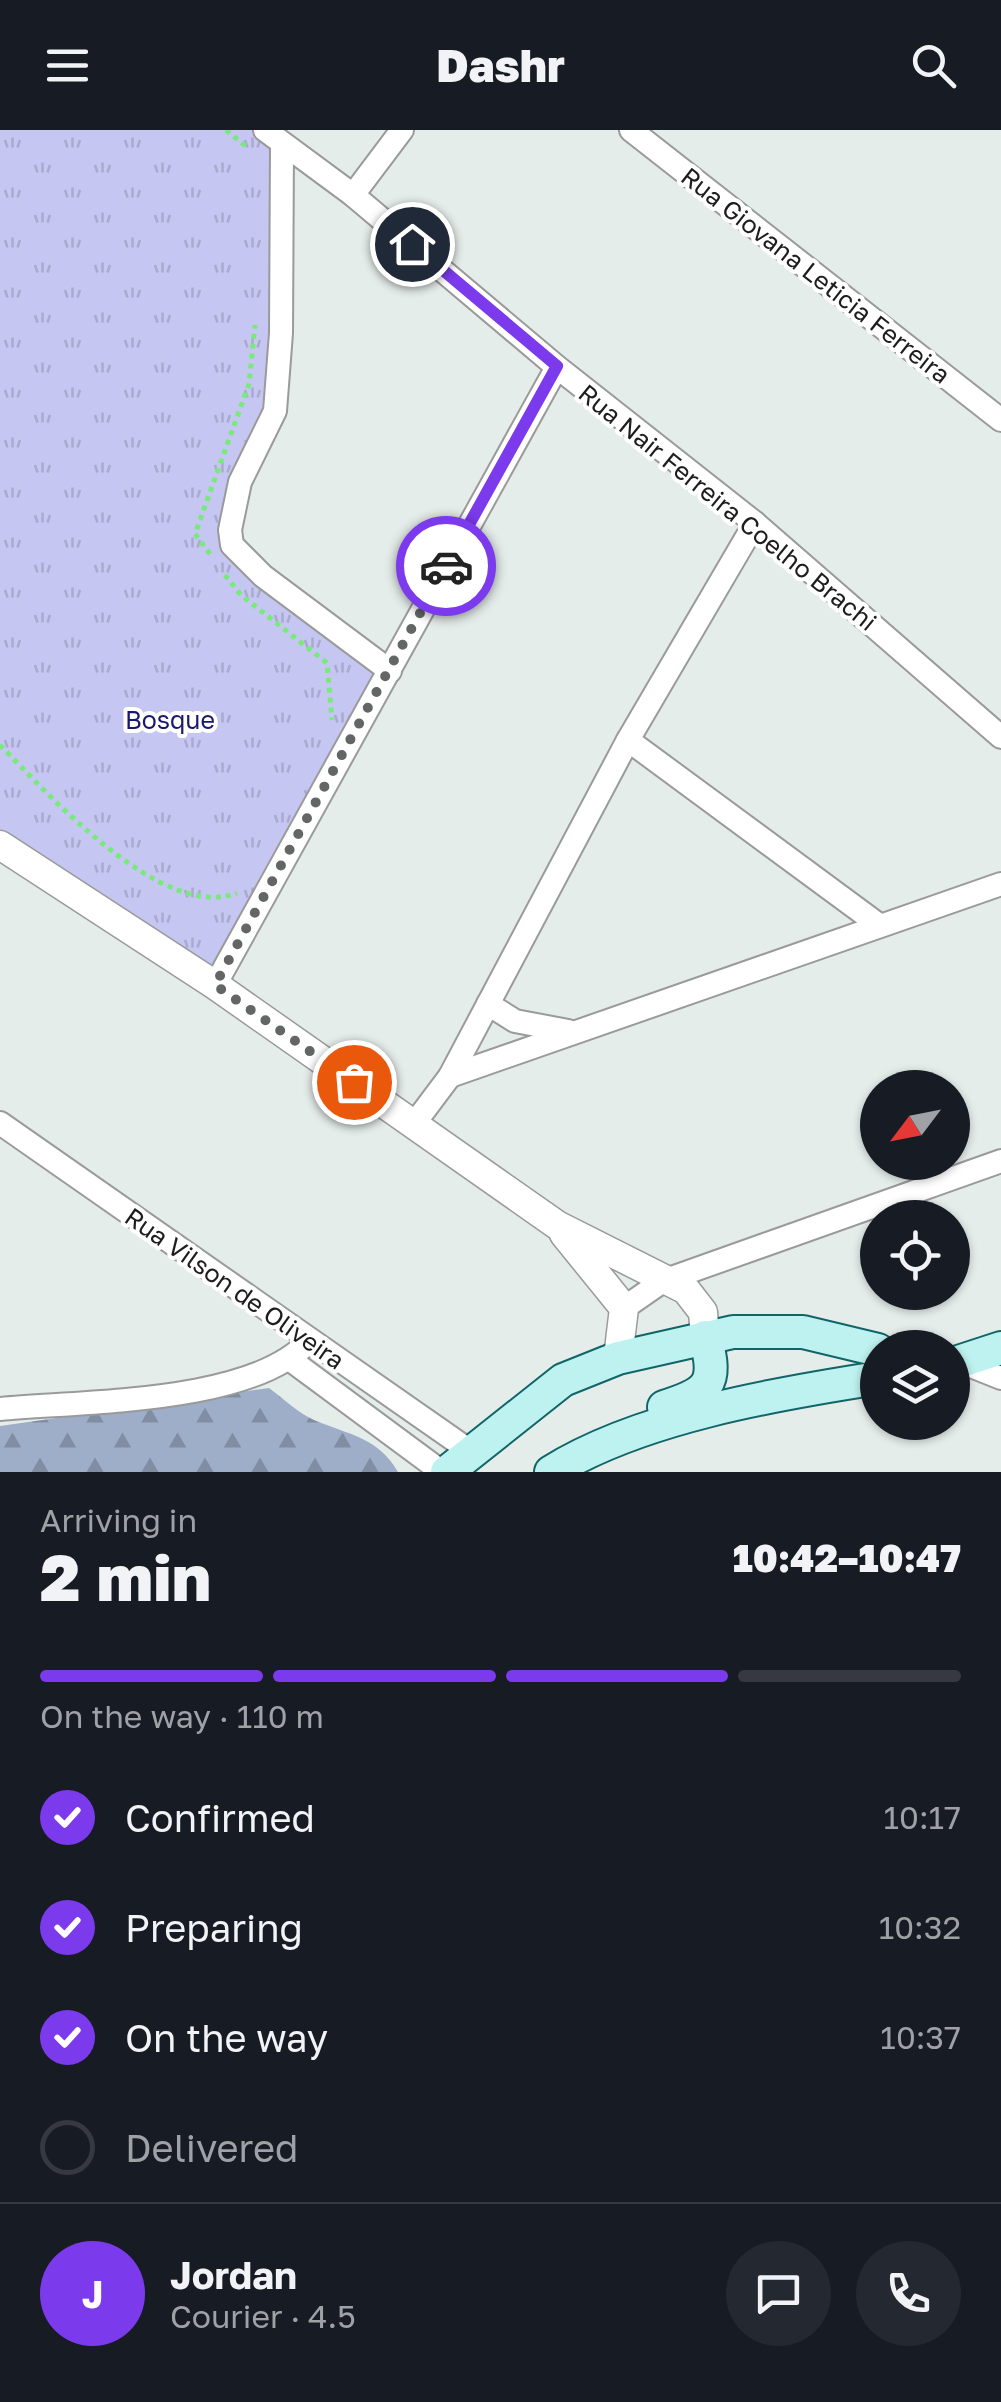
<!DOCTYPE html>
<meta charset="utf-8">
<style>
body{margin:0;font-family:"Golos Text",sans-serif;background:#242831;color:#f1f3f6;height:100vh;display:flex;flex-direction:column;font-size:38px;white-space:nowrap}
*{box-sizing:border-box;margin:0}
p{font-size:32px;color:#9ea1a6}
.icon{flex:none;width:55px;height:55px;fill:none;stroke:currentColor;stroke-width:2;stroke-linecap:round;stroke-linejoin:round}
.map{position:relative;height:1342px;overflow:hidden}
.side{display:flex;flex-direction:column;background:#171b24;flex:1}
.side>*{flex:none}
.needle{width:65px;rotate:238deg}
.buttons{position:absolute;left:860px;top:940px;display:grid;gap:20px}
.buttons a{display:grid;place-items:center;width:110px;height:110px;border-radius:50%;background:#171b24;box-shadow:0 2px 8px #0004;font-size:50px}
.pin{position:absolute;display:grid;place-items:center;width:85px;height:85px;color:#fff;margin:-42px;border:5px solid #fff;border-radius:50%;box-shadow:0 2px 10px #0007}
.courier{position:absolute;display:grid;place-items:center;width:100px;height:100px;margin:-50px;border:8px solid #7c3aed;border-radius:50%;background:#fff;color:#222;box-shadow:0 2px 12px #0007}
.head em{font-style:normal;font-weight:800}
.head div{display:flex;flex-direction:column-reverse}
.head{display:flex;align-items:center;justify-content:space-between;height:170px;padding:0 40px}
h1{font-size:65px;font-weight:800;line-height:75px}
.bar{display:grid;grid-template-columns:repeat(4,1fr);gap:15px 10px;align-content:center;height:120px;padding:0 40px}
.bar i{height:12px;border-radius:8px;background:#363941}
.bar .selected{background:#7c3aed}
.bar p{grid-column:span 4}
.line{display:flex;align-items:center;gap:25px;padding:0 40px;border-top:2px solid #363941}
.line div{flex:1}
.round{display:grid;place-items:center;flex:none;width:105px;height:105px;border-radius:52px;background:#242831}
ol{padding:0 40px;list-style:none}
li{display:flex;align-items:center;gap:30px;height:110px}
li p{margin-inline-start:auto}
li .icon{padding:10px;border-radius:50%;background:#7c3aed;color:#fff;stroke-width:4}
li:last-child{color:#9ea1a6}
li i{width:55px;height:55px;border:5px solid #363941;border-radius:50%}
header{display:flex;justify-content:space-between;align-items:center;height:130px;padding:0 40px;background:#171b24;font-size:45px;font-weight:800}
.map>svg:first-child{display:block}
.forest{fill:url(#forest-firs)}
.park{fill:url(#park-tufts)}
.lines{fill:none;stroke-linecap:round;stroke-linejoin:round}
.minor-casing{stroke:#9a9a9a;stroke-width:26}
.tertiary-casing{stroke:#9a9a9a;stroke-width:31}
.secondary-casing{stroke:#116568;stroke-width:36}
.path{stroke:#7ae97c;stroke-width:5;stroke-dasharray:5 5;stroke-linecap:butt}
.minor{stroke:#fff;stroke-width:22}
.tertiary{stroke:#fff;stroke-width:28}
.secondary{stroke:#bef2f0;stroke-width:32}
.done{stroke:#636665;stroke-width:10;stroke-dasharray:0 18}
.route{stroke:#7c3aed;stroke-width:12}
.labels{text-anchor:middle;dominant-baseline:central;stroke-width:8;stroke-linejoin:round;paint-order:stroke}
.street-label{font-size:25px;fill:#1d1d1d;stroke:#fff}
.park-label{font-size:25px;fill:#18186f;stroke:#fff}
</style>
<header><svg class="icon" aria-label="menu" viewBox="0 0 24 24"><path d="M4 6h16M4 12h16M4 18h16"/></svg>Dashr<svg class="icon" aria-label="search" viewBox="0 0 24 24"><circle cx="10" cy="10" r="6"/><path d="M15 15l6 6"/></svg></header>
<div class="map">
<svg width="1001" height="1342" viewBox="0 0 1001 1342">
<defs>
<pattern id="forest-firs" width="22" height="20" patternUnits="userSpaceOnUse" patternTransform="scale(2.5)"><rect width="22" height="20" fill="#9eaec8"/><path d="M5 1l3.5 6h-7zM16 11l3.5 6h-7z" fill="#808da2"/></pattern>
<pattern id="park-tufts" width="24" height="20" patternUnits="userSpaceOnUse" patternTransform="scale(2.5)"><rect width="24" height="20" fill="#c6c6f3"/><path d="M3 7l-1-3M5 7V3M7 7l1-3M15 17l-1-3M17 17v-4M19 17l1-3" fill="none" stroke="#aaaad0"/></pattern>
</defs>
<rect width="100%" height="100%" fill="#e5edea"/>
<!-- forest -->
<path class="forest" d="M269,1258c14,10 29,25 45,32 35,15 64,17 84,52h-398v-46z"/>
<!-- park -->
<polygon class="park" points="0,0 265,0 282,14 275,281 240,352 232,415 390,541 215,855 0,704"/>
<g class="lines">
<defs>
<g id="minor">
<polyline points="265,0 353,65 557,237 755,393 1001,607"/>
<polyline points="631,0 1001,290"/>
<polyline points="282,14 281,203 275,281 240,352 230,400 232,415 263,446 390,541"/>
<polyline points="353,65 402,0"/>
<polyline points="628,610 879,795"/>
<polyline points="215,855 557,237"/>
<polyline points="488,874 515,891 568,901"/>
<polyline points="450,946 1001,754"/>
<polyline points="0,993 470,1321"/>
<polyline points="414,994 450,946 628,610 755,393"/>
<polyline points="624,1178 663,1151 1001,1031"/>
<polyline points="292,1231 442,1342"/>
<polyline points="961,1232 1001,1248"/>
<path d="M0,1279c84,-8 252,-5 309,-68"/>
</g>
<g id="tertiary">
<polyline points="0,715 215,855 557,1095 686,1160 703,1182 705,1207"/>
<polyline points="564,1104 624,1178 618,1228"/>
</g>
<g id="secondary">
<polyline points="952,1234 1001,1218"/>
<path d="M664,1277c44,-14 55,-22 41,-70"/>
<polyline points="447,1342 563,1250 618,1228 733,1202 803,1202 878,1220"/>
<path d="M551,1342c88,-55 224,-78 327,-94"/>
</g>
</defs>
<!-- minor casing -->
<use href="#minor" class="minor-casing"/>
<!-- tertiary casing -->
<use href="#tertiary" class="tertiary-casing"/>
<!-- secondary casing -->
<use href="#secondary" class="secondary-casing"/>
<!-- path -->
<g class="path">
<polyline points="226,0 248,18"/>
<polyline points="210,424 195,404 249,254 255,195"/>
<polyline points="225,445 241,465 327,533 332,590"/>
<path d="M0,615c48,49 162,177 237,148"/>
</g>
<!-- minor -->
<use href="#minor" class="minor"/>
<!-- tertiary -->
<use href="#tertiary" class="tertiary"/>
<!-- secondary -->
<use href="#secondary" class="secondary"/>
</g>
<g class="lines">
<!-- done -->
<polyline class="done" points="354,952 215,855 446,436"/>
<!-- route -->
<polyline class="route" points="412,114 557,236 446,436"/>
</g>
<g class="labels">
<!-- street labels -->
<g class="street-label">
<text transform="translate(816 145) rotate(38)">Rua Giovana Leticia Ferreira</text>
<text transform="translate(728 377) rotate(39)">Rua Nair Ferreira Coelho Brachi</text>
<text transform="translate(235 1158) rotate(35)">Rua Vilson de Oliveira</text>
</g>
<!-- park labels -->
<g class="park-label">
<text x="170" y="589">Bosque</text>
</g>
</g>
</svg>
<div class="buttons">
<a><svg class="needle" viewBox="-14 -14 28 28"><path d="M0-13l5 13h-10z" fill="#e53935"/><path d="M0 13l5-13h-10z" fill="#9ea1a6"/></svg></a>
<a><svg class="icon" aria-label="locate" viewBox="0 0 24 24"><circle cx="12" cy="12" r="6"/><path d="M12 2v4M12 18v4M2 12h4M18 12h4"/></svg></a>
<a><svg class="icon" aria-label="layers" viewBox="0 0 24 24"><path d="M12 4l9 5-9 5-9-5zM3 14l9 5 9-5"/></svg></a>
</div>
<div class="pin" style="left:354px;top:952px;background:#ea580c"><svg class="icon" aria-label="bag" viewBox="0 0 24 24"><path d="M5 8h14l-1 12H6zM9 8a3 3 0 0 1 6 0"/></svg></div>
<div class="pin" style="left:412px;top:114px;background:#1f2937"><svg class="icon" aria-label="home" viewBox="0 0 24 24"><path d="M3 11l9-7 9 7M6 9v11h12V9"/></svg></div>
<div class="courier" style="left:446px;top:436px"><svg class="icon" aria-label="car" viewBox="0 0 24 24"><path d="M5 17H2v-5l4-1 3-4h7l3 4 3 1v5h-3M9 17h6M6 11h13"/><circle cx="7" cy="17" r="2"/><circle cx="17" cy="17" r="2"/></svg></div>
</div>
<section class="side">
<div class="head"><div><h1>2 min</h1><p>Arriving in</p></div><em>10:42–10:47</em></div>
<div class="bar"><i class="selected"></i><i class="selected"></i><i class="selected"></i><i></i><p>On the way · 110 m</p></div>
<ol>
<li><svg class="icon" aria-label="check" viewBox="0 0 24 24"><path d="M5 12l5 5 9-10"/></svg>Confirmed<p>10:17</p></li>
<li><svg class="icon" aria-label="check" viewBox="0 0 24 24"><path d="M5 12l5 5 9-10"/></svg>Preparing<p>10:32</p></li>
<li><svg class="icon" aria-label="check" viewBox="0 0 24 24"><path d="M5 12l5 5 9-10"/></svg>On the way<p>10:37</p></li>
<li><i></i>Delivered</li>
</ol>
<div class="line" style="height:180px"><b class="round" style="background:#7c3aed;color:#fff">J</b><div><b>Jordan</b><p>Courier · 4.5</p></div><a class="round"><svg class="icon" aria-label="chat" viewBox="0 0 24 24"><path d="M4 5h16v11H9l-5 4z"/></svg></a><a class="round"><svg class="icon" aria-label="phone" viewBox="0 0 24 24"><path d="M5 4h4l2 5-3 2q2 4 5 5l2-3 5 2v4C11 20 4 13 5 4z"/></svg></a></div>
</section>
